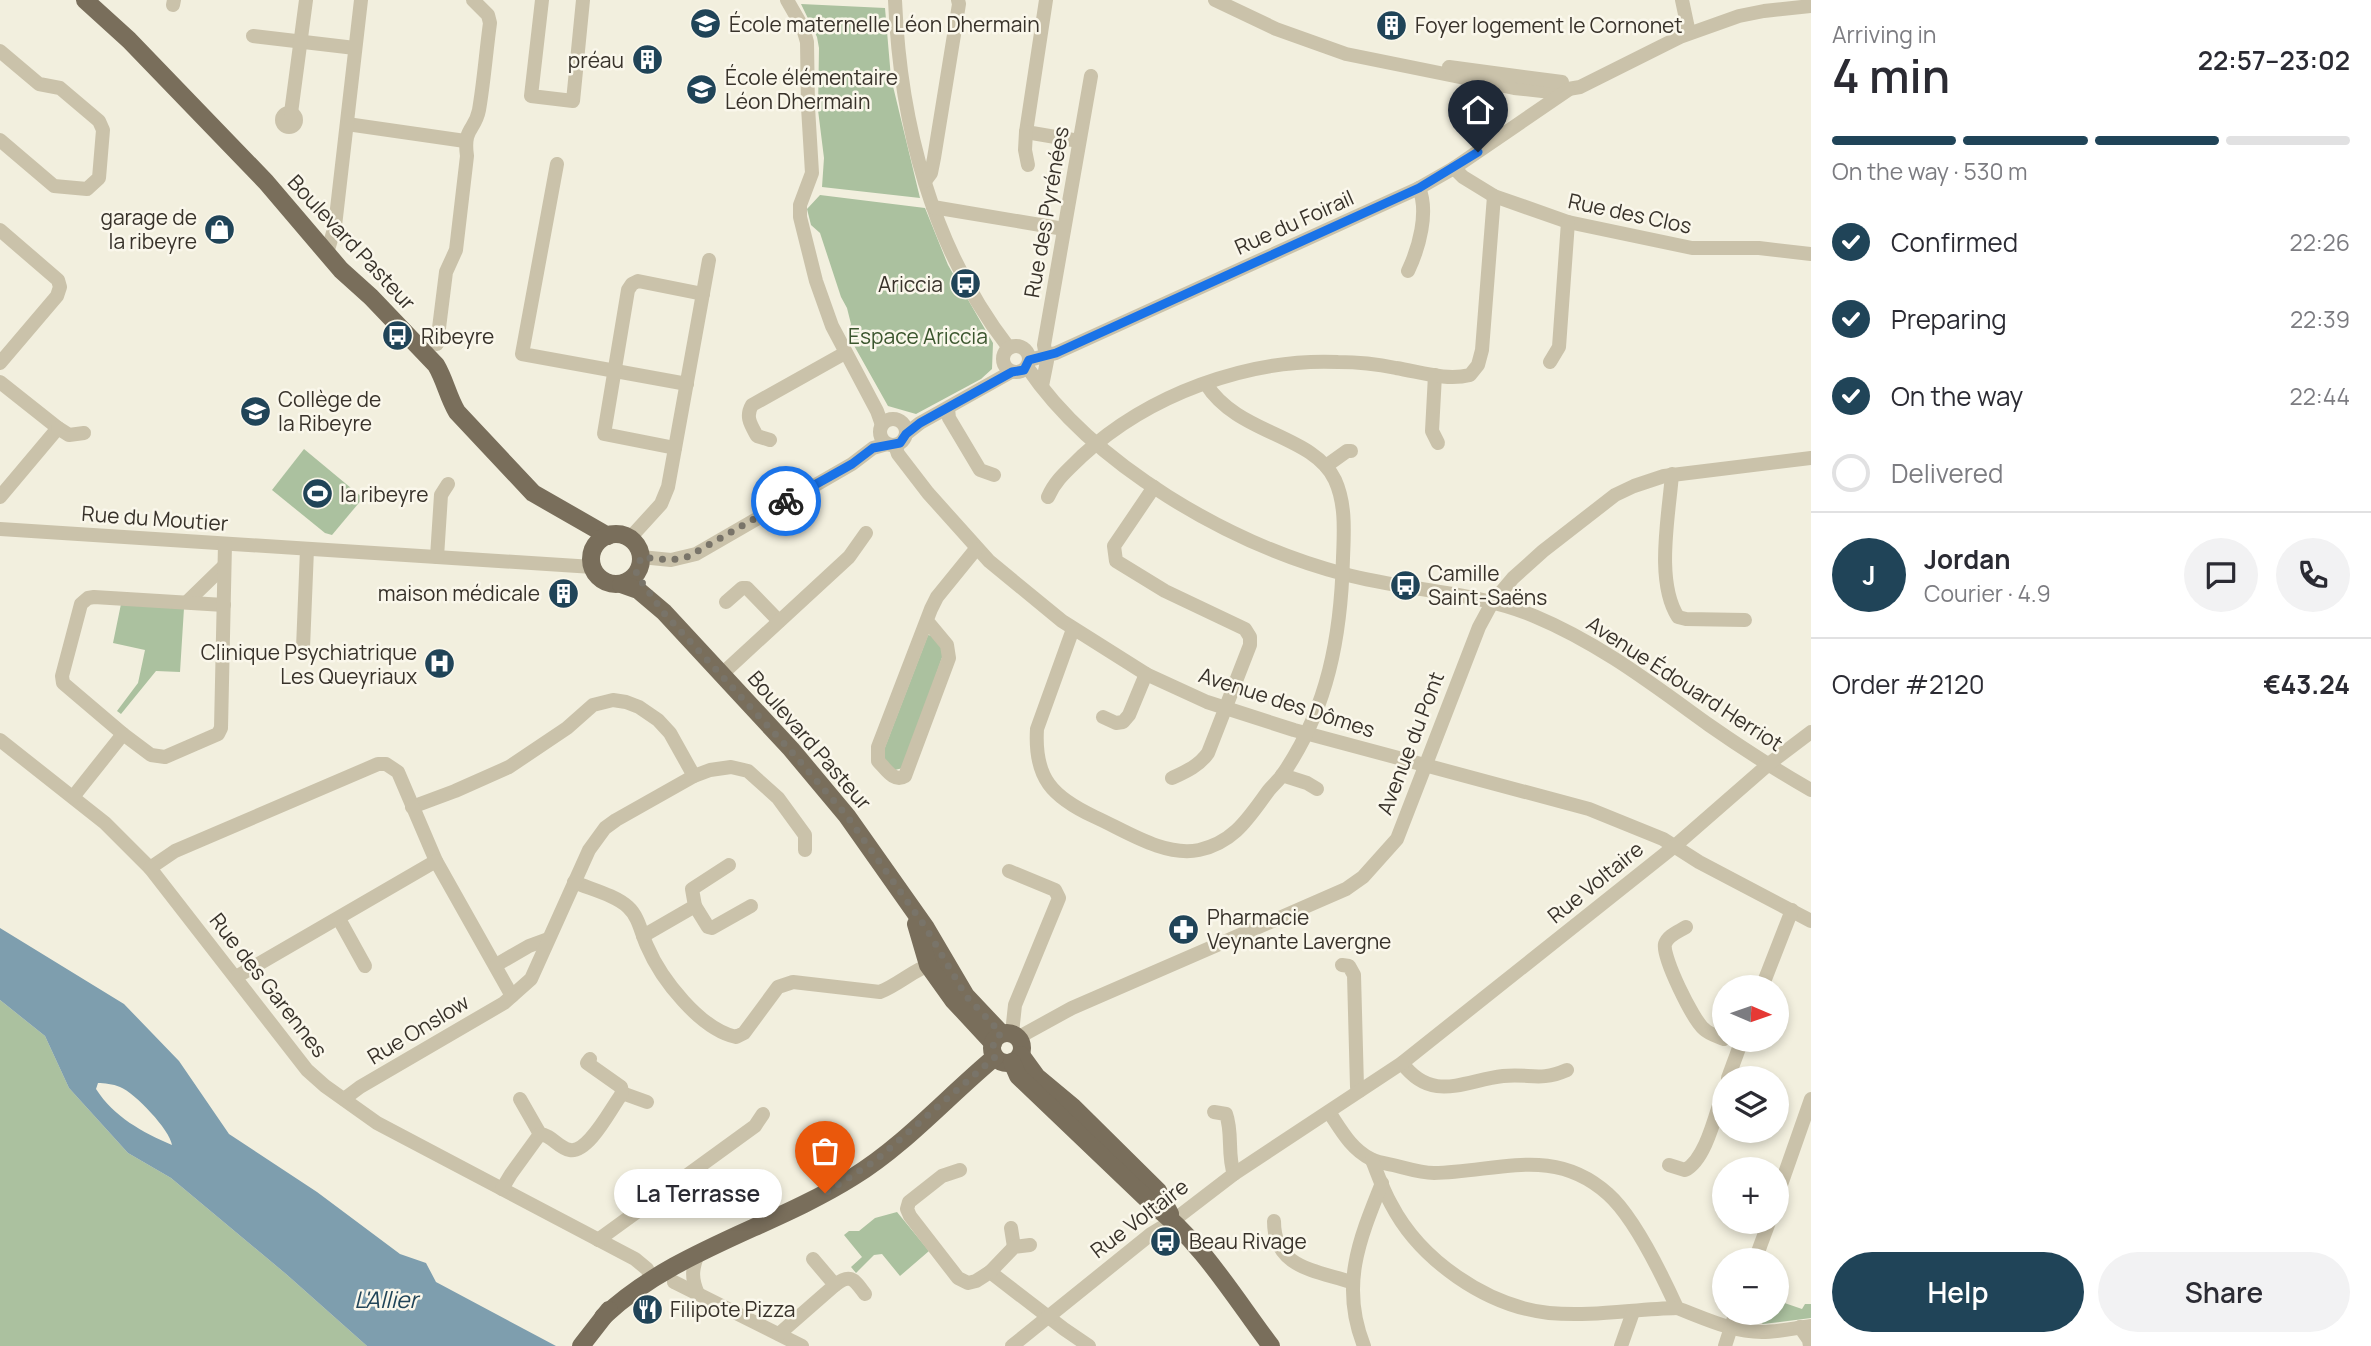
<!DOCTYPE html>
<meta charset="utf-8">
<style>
body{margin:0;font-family:Manrope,sans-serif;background:#f2f2f3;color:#2b2b33;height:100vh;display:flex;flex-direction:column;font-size:26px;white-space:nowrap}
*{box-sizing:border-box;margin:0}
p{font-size:23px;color:#7c7c81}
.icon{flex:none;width:38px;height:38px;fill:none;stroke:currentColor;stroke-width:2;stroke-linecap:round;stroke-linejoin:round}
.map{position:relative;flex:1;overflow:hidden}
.side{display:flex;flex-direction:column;background:#fff;width:560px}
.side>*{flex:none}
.needle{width:46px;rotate:92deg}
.controls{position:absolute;left:1712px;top:975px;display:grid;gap:14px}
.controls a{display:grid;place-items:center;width:77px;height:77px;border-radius:50%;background:#fff;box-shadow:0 4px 10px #0003;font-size:35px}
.pin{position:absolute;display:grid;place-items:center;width:60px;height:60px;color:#fff;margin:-72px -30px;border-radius:50% 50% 50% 0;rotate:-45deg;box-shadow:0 0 7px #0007}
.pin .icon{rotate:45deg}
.courier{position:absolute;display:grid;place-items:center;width:70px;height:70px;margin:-35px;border:5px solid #1a73e8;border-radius:50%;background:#fff;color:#222;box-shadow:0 2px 9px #0007}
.bubble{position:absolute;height:49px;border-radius:24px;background:#fff;box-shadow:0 4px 10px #0003;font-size:23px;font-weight:600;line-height:49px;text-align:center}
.overview em{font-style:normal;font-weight:600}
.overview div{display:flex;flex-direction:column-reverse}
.overview{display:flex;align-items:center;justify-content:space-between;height:119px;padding:0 21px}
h1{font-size:46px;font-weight:600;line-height:52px}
.bar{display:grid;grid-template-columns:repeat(4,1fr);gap:10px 7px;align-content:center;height:84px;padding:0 21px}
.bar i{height:9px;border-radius:5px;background:#e1e1e2}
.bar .current{background:#204458}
.bar p{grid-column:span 4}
.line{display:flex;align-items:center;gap:18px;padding:0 21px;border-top:2px solid #e1e1e2}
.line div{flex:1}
.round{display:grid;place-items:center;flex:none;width:74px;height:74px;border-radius:37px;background:#f2f2f3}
ol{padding:0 21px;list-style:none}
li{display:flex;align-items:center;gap:21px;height:77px}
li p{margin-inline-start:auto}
li .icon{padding:7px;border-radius:50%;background:#204458;color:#fff;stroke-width:4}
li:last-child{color:#7c7c81}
li i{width:38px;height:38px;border:4px solid #e1e1e2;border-radius:50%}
.button{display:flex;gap:14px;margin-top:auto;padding:14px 21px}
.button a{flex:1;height:80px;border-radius:42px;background:#204458;color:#fff;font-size:28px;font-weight:600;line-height:80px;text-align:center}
.button a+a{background:#f2f2f3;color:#2b2b33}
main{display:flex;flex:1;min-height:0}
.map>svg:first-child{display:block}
.green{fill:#abc19f}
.water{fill:#7e9eae;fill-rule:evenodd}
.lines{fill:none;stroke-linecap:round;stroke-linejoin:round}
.minor{stroke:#cac2aa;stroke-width:14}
.major{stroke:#796e5b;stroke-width:18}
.done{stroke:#797469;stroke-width:7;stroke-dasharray:0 12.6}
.route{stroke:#1a73e8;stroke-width:9}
.labels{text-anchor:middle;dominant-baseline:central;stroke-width:5;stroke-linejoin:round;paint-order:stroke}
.poi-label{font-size:21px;fill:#38322a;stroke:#faf7eb;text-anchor:start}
.street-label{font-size:21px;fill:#38322a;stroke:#faf7eb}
.park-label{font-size:21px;fill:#3b562e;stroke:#faf7eb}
.water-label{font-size:23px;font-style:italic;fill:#204458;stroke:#faf7eb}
</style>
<main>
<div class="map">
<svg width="1811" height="1346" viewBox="0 0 1811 1346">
<rect width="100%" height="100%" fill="#f2efde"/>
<!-- green -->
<g class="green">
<polygon points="801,4 885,8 891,78 920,198 822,187 824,158 818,110 819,48 817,37"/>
<polygon points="820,195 925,208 948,265 993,343 992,369 981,379 916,414 888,406 847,333 851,324 847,308 841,297 820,233 811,225 807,209"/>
<polygon points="304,449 363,498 332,535 325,533 272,490"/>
<polygon points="121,604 184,608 180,672 156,671 121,714 117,711 138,683 145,650 113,643"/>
<polygon points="928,635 933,636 944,652 903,768 895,770 883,759 882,755"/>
<polygon points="0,1000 45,1036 69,1088 128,1153 171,1178 286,1274 367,1346 0,1346"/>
<polygon points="897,1212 929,1251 900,1276 882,1254 874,1255 856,1273 851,1267 862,1257 844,1235 849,1231 859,1231 875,1218"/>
<polygon points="1776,1300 1802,1309 1805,1304 1811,1304 1811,1318 1763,1324 1751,1315 1750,1313 1776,1312"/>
</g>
<!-- water -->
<path class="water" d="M0,928l124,76 55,57 50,73 88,58 83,62 26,9 10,19 120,64h-189l-81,-72 -115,-96 -43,-25 -59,-65 -24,-52 -45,-36zM98,1083c6,0 15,1 22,4 15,6 50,43 52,58 -30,-13 -58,-28 -76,-56z"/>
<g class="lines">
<!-- minor -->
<g class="minor">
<polyline points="542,0 531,96 573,101 583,0"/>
<polyline points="787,0 803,28 807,42 808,107 812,173 800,205 800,217 816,281 832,326 877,411 882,425"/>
<path d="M895,0c5,123 37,249 114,348"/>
<polyline points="1046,0 1026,132 1079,141"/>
<polyline points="1215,0 1276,29 1346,54 1514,88 1551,92 1580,87 1680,37 1739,16 1764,11 1811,6"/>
<polyline points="1682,0 1689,33"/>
<polyline points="173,5 174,0"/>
<polyline points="253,36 355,48"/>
<polyline points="0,51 39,84 60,88 99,121 103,130 99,178 87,189 54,186 0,140"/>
<polyline points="1449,67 1562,82"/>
<circle cx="289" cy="120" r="7"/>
<polyline points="291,113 306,0"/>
<polyline points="347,124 465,141"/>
<polyline points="1026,132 1025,150 1028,165"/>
<polyline points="557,164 522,354 687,384"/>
<polyline points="1454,168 1463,177 1494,196 1568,222 1692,248 1759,248 1811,254"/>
<polyline points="925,181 931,173 934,158 959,4 958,0"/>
<polyline points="933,207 1064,229"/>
<polyline points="0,230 58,280 60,287 57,296 0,363"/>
<polyline points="327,253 335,226 361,0"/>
<path d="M1408,271c11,-23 21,-59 11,-83"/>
<path d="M437,344l9,-72 10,-22 11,-94c-4,-29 8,-25 12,-46 5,-29 7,-58 11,-87l-2,-8 -15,-15"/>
<circle cx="1016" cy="359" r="13"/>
<polyline points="1029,360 1056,353 1419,188 1454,168 1568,90"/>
<polyline points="1550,362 1559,347 1568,222"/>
<path d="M1027,367c67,99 203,177 317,207 63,17 130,17 190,42 65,27 118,68 175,109 33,23 67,45 102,65"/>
<polyline points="1435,375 1432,431 1438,443"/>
<polyline points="0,382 58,428 0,497"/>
<polyline points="1042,386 1047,361 1044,345 1091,76"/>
<polyline points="948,409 949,418 980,470 994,475"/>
<circle cx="893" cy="432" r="13"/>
<polyline points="58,428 69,435 84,433"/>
<polyline points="906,434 920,423 1011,372"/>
<path d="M770,440l-13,-4c-6,-11 -12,-19 -5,-31l93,-52"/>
<polyline points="895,445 898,454 928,493 989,561 1062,621 1146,674 1207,702 1294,730 1589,809 1663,839 1699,862 1811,921"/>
<polyline points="675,448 604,434 628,290 632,284 638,281 703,294"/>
<polyline points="1326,466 1347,451 1351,451"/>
<path d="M1672,474c-3,41 -17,107 6,143l8,2 59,1"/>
<path d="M1154,487l-40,59 2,15 49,30 80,38 5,8v8l-42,108c-9,13 -23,19 -36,25"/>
<path d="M1048,497c7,-17 21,-28 34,-41 66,-61 165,-98 256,-94 19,0 39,2 58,6 25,4 50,13 74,7l8,-10 4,-15 12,-154"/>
<polyline points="0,529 593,567"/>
<polyline points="630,538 661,504 668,487 709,260"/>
<polyline points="437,557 441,495 448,484"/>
<polyline points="641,557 671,560 696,554 852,464 873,448 887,444"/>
<polyline points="187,602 224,566"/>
<polyline points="726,602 742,588 747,588 779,621"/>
<path d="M927,621l20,24 2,13 -44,118c-11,7 -19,-7 -27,-15v-14l53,-138 6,-12 39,-48"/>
<path d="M1073,629l-36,100c-3,49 15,68 58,88 31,14 69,40 104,33 36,-8 50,-33 70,-60 5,-6 10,-10 14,-16 45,-66 58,-138 60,-216 1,-26 3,-54 -8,-78 -22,-46 -97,-45 -129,-96"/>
<polyline points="303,648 307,549"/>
<polyline points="722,674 849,557 866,533"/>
<polyline points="1103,717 1116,723 1123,722 1129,715 1146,674"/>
<polyline points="123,734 63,683 62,676 81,604 88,598 94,597 224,605"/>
<polyline points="0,740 105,823 150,868 307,1070 325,1086 377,1123 635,1259 647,1269 649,1273"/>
<polyline points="1282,775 1307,783 1317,789"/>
<polyline points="73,797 123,734 151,755 165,757 218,734 221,728 225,544"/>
<polyline points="412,807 455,791 509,767 567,728 593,705 613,700 626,702 639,707 658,720 670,733 694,776"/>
<polyline points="150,868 175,851 378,764 386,764 398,772 436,861 512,996"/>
<polyline points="1009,871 1055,890 1059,898 1015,1005 1012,1033"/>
<path d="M574,882c16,7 41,13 54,25 11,10 13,26 19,39 14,33 53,83 89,91l8,-4 34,-46 15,-5 87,10c20,-8 35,-24 56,-29"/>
<polyline points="695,906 708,927 712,928 751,906"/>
<polyline points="339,919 365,966"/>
<path d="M1686,927c-8,5 -18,8 -21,17 -3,13 28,76 39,85 5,5 13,7 20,10"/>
<polyline points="643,936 695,906 692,889 729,865"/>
<polyline points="496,965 529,946 548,939"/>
<polyline points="1342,965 1349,966 1354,975 1357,1087 1359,1091"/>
<polyline points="236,977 436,861"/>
<polyline points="1762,987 1792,910"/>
<polyline points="1019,1037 1072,1008 1346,889 1363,877 1397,839 1479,627 1492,603 1513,578 1543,551 1615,495 1634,486 1664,476 1811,458"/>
<path d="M1402,1063c30,40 61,18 101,13 27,-3 36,6 64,-6"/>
<polyline points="1728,1078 1742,1040"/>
<polyline points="622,1093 647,1102"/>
<polyline points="344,1099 360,1087 504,1003 531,979 589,850 605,828 616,820 694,776 710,770 731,767 748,771 778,798 805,835 805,850"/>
<polyline points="520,1099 540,1134"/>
<path d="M1214,1112l12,2c7,19 1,41 8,60"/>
<path d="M1329,1112c12,18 22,37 42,47 8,4 18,5 26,7 12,3 24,7 37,7 64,-1 120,-28 174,21 27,24 54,81 69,114 27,10 55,24 85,24 16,0 33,-4 49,-6"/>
<path d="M1372,1160c6,15 11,30 19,44 29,56 95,102 158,109 43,4 85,-4 128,-5"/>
<path d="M1669,1165l16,5c21,-10 31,-58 39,-80"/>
<polyline points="960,1170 942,1176 909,1202 907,1209 910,1216 958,1278 968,1283 976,1281 990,1272 1064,1329 1089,1346"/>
<path d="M502,1189l9,-15 29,-40c12,1 18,14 30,16 18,3 39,-38 49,-52l3,-5 -1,-6 -34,-24 3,-4"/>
<polyline points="1776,1199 1811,1099"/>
<path d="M1274,1221c0,47 40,49 77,61"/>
<polyline points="1011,1228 1014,1247"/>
<polyline points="598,1240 755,1126 763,1114"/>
<polyline points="1755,1260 1769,1222"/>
<polyline points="990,1272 1014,1247 1030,1245"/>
<polyline points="674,1282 802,1346"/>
<path d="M835,1285c16,-13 20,-4 30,9"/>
<path d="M698,1294c-7,-16 -6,-25 0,-40"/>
<polyline points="1800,1327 1809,1340 1810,1346"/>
<polyline points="779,1334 835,1285 813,1259"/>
<polyline points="1012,1346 1151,1234 1174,1220 1234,1174 1402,1063 1676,845 1770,763 1811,732"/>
<path d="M1364,1346c-24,-60 -5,-106 18,-163"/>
<polyline points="1621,1346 1633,1312"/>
<polyline points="1725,1346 1736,1312"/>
</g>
<!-- major -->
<g class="major">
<path d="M85,0l44,40 137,142 75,88 30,27 65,68c9,15 12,32 21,47l76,81 75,43"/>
<circle cx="616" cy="559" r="25"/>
<polyline points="621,584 638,590 664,612 791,749 847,816 926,928 966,996 1001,1033"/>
<polyline points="916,924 928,965 953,1000 993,1043"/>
<circle cx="1007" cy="1048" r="15"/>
<polyline points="1021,1055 1037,1077 1073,1107 1158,1191 1170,1214"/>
<path d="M1012,1062l6,14 134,128c49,37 82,93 119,142"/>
<path d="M603,1317c71,-67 169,-89 250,-140 52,-32 95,-81 142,-120"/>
<polyline points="581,1346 609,1310"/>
</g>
</g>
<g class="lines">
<!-- done -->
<polyline class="done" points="786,501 687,557 671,560 641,557 636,574 663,612 790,750 847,816 926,928 966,996 1001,1033 993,1043 995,1057 875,1161 825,1193"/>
<!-- route -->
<polyline class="route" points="786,501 852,464 873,448 900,443 906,434 920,423 1012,372 1024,370 1029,360 1056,353 1419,188 1478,152"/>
</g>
<!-- icons -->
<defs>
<symbol id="school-disc" viewBox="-11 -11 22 22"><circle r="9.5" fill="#204458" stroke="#faf7eb"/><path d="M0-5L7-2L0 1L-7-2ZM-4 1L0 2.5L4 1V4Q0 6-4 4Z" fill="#fff"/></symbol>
<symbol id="building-disc" viewBox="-11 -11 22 22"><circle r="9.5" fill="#204458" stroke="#faf7eb"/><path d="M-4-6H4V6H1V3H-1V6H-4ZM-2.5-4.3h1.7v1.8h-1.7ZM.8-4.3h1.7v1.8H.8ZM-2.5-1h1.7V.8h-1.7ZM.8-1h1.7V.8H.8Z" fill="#fff"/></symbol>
<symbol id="shop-disc" viewBox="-11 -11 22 22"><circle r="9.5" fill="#204458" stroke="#faf7eb"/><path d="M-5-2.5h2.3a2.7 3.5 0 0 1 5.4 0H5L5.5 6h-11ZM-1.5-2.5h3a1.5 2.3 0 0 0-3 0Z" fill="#fff"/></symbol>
<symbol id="bus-disc" viewBox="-11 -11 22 22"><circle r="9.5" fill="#204458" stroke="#faf7eb"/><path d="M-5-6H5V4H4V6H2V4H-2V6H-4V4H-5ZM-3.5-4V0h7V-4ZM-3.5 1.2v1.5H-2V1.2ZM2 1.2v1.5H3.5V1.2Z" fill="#fff"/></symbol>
<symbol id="stadium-disc" viewBox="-11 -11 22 22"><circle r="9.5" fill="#204458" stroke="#faf7eb"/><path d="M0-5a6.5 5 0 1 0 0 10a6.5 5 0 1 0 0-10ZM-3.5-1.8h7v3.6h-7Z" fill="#fff"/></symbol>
<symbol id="hospital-disc" viewBox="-11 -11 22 22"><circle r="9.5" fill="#204458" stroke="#faf7eb"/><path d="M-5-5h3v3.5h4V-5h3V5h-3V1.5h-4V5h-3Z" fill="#fff"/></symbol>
<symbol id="pharmacy-disc" viewBox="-11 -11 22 22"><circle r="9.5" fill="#204458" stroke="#faf7eb"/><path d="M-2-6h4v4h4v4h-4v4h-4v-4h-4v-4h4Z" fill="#fff"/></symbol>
<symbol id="restaurant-disc" viewBox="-11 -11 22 22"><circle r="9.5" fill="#204458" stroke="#faf7eb"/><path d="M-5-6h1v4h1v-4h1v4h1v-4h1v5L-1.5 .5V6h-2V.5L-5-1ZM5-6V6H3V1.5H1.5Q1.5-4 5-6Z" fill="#fff"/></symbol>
</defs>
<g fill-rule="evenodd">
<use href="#school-disc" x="688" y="6" width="35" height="35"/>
<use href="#building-disc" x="1374" y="8" width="35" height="35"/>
<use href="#building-disc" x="630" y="42" width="35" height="35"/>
<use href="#school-disc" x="684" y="72" width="35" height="35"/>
<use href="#shop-disc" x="202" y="212" width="35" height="35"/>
<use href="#bus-disc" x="948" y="266" width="35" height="35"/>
<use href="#bus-disc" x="380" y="318" width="35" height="35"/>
<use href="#school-disc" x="238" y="394" width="35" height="35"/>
<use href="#stadium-disc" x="300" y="476" width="35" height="35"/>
<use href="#bus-disc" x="1388" y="568" width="35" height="35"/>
<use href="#building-disc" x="546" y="576" width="35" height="35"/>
<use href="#hospital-disc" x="422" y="646" width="35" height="35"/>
<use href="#pharmacy-disc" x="1166" y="912" width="35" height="35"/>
<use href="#bus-disc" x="1148" y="1224" width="35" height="35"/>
<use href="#restaurant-disc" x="630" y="1292" width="35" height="35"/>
</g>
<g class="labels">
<!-- poi labels -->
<g class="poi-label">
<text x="729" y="24">École maternelle Léon Dhermain</text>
<text x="1415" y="25">Foyer logement le Cornonet</text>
<text x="624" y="60" text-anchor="end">préau</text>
<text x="725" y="77">École élémentaire<tspan x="725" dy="24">Léon Dhermain</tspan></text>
<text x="197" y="217" text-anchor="end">garage de<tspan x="197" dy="24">la ribeyre</tspan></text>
<text x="943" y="284" text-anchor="end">Ariccia</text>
<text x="421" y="336">Ribeyre</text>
<text x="278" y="399">Collège de<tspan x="278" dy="24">la Ribeyre</tspan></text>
<text x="340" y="494">la ribeyre</text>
<text x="1428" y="573">Camille<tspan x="1428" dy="24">Saint-Saëns</tspan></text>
<text x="540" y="593" text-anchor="end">maison médicale</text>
<text x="417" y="652" text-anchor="end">Clinique Psychiatrique<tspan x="417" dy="24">Les Queyriaux</tspan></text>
<text x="1207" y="917">Pharmacie<tspan x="1207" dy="24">Veynante Lavergne</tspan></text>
<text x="1189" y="1241">Beau Rivage</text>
<text x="670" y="1309">Filipote Pizza</text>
</g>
<!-- street labels -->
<g class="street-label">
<text transform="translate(1046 212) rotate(-80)">Rue des Pyrénées</text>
<text transform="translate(1630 213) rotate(12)">Rue des Clos</text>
<text transform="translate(1294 222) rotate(-24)">Rue du Foirail</text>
<text transform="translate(352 242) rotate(47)">Boulevard Pasteur</text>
<text transform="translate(155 518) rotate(4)">Rue du Moutier</text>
<text transform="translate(1685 683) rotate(33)">Avenue Édouard Herriot</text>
<text transform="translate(1287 702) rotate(18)">Avenue des Dômes</text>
<text transform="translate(810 740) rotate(49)">Boulevard Pasteur</text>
<text transform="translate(1410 743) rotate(-69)">Avenue du Pont</text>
<text transform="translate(1595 882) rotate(-39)">Rue Voltaire</text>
<text transform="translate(269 985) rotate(52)">Rue des Garennes</text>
<text transform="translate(418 1029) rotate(-31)">Rue Onslow</text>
<text transform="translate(1139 1218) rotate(-37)">Rue Voltaire</text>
</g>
<!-- park labels -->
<g class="park-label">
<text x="918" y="336">Espace Ariccia</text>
</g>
<!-- water labels -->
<g class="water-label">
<text x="386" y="1299">L'Allier</text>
</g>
</g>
</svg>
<div class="controls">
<a><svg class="needle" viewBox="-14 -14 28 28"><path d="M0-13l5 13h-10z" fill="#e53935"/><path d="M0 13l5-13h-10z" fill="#7c7c81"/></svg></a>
<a><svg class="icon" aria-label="layers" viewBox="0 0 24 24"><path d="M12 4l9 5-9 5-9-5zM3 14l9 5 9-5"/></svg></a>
<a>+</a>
<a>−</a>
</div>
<div class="pin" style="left:825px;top:1193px;background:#ea580c"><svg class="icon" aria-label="bag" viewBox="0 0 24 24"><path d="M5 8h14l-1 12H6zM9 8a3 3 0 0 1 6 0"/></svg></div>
<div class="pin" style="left:1478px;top:152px;background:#1f2937"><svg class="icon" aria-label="home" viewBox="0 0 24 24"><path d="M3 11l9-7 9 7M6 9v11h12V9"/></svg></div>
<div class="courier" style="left:786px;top:501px"><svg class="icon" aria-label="bike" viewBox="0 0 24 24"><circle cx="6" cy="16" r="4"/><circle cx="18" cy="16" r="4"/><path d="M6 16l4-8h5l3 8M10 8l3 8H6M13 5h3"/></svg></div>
<div class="bubble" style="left:614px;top:1169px;width:168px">La Terrasse</div>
</div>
<section class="side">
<div class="overview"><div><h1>4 min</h1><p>Arriving in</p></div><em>22:57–23:02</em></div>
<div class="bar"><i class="current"></i><i class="current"></i><i class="current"></i><i></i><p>On the way · 530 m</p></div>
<ol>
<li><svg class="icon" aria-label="check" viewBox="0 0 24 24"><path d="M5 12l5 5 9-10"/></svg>Confirmed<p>22:26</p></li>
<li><svg class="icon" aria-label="check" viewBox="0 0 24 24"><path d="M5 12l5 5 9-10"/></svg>Preparing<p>22:39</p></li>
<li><svg class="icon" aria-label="check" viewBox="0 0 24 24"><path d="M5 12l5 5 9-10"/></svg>On the way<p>22:44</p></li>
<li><i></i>Delivered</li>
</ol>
<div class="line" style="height:126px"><b class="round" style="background:#204458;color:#fff">J</b><div><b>Jordan</b><p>Courier · 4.9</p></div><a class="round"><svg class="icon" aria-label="chat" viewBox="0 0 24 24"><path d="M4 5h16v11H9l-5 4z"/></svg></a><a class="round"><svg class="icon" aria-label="phone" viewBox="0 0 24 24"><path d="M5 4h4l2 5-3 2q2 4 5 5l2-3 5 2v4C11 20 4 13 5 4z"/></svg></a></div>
<div class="line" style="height:91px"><div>Order #2120</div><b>€43.24</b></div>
<div class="button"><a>Help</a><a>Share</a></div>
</section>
</main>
